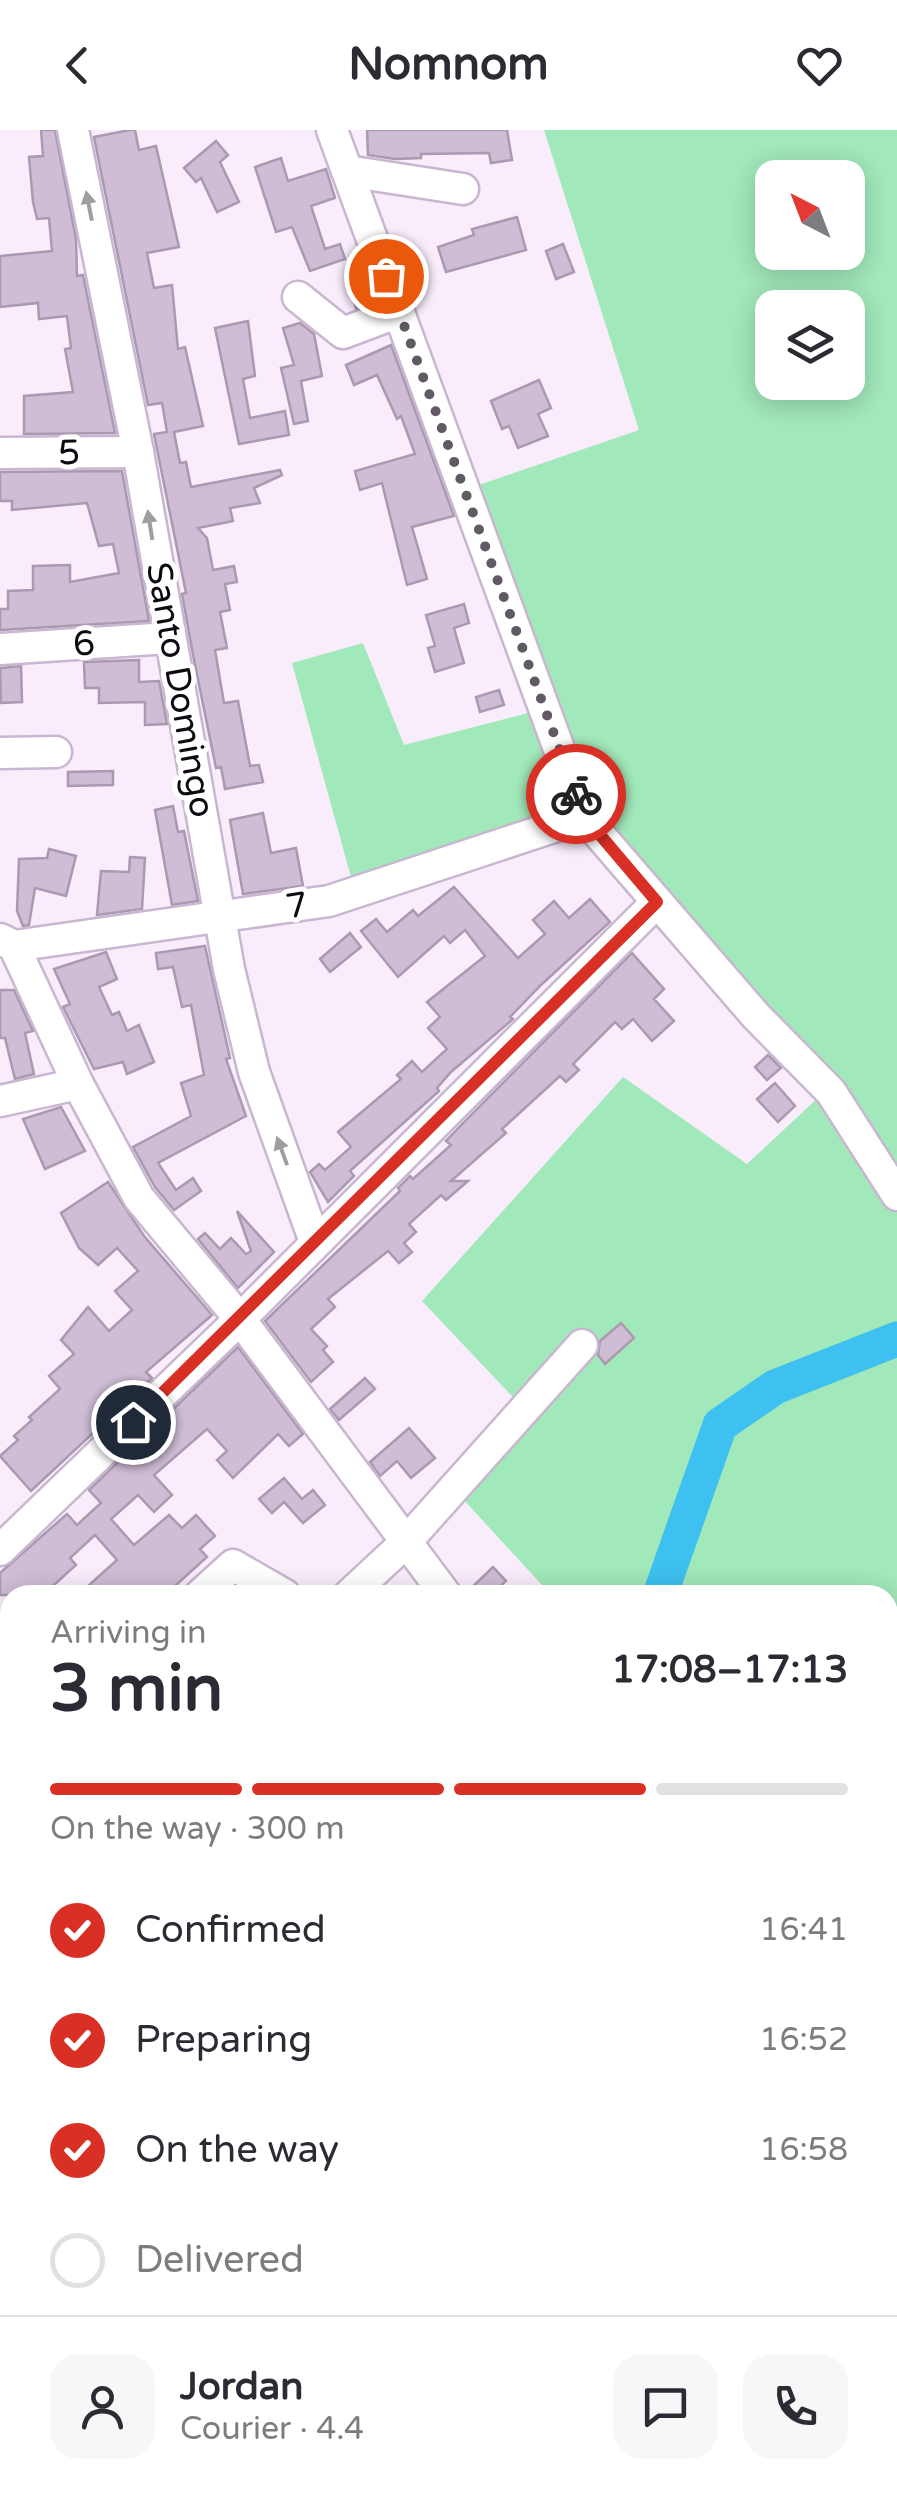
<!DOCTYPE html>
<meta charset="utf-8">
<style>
body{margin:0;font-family:"Varela Round",sans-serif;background:#f7f7f7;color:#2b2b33;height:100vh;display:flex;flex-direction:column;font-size:38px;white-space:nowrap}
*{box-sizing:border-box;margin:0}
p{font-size:32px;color:#7c7c81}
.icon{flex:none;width:55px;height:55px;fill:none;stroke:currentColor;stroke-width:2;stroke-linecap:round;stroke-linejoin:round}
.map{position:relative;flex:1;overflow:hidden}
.details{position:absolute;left:0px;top:1455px;width:898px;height:930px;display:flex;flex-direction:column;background:#fff;border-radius:30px 30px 0 0;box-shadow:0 5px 25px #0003}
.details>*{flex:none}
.needle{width:65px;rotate:318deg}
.buttons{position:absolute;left:755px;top:30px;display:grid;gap:20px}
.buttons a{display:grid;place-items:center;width:110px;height:110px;border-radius:20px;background:#fff;box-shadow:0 5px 25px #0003;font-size:50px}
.pin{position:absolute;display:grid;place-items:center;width:85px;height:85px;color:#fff;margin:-42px;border:5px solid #fff;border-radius:50%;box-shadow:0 2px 10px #0007}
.courier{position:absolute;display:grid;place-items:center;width:100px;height:100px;margin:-50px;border:8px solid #d93025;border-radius:50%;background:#fff;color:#222;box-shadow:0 2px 12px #0007}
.overview em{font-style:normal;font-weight:700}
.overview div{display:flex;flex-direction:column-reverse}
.overview{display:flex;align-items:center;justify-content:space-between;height:170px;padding:0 50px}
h1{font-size:65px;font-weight:700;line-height:75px}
.bar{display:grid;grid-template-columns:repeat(4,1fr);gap:15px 10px;align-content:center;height:120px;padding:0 50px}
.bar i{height:12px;border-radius:8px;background:#e1e1e2}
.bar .current{background:#d93025}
.bar p{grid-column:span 4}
.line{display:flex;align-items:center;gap:25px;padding:0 50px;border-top:2px solid #e1e1e2}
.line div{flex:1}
.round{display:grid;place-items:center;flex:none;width:105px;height:105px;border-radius:30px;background:#f7f7f7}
ol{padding:0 50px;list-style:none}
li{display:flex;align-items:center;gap:30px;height:110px}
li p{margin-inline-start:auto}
li .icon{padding:10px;border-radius:50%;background:#d93025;color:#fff;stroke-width:4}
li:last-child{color:#7c7c81}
li i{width:55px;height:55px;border:5px solid #e1e1e2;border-radius:50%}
header{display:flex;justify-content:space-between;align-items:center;height:130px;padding:0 50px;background:#fff;font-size:45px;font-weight:700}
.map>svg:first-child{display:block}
.green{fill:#a1e8ba;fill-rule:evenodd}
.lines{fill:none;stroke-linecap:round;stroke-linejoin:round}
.river{stroke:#3ec0f0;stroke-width:35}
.building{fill:#cfbcd5;stroke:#ab98b1;stroke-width:2.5}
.minor-casing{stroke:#c9b6d0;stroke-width:35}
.minor{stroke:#fff;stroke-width:30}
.oneway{fill:#9f9da0}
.done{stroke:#615963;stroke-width:10;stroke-dasharray:0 18}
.route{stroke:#d93025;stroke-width:12}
.labels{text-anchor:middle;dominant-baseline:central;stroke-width:10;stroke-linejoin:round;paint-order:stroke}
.street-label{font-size:35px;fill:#0f0911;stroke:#fff}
</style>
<header><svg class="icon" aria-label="back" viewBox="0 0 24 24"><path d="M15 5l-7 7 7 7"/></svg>Nomnom<svg class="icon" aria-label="heart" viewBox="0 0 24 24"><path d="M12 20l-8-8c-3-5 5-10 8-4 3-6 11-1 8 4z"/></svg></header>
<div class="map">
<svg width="897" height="2385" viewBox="0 0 897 2385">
<rect width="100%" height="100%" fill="#f9edfc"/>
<!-- green -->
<path class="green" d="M544,0h353v2385h-868l-1,-10h860v-910h-337l-88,-96 67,-84 -108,-114 201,-224 124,87 88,-82 -258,-273 -226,68 -59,-214 71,-20 41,102 144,-37 -72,-222 163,-56zM772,48h76v74h-76zM772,178h76v74h-76z"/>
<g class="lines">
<!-- river -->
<g class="river">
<polyline points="660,1465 720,1295 775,1257 897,1209"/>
<polyline points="559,2375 564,2385"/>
</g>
</g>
<!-- building -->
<g class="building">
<polygon points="41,0 55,0 76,109 77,146 83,145 115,303 24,304 24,266 73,262 65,219 71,218 67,186 39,189 38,173 0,177 0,126 52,121 49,88 37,89 33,72 29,27 43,26"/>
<polygon points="130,0 135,0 139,20 156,16 179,117 147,123 154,158 172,155 178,219 185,217 203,296 174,302 180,333 186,332 191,357 280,340 282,345 254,358 260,373 230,378 233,391 198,398 207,408 213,440 234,436 237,452 225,454 230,480 220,482 227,518 215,520 224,573 238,571 250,636 259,635 263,652 225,659 221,637 216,638 193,525 182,464 186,463 154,304 167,302 162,273 148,275 94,7"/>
<polygon points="367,0 507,0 512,30 491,33 489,23 421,24 421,28 395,29 368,25"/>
<polygon points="216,11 228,25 220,32 239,72 217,82 201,48 196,52 184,38"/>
<polygon points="281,28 288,51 326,39 335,68 311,76 325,119 340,114 345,129 310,141 292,97 276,102 255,37"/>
<polygon points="517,87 526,120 446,142 438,117 474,105 472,99"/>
<polygon points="563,114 574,142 556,149 546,121"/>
<polygon points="361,134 375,171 356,178 347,138"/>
<polygon points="248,191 255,246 243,249 250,288 285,281 289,305 239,314 215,198"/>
<polygon points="300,193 314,204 322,246 301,251 308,291 294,294 281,238 294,235 283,198"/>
<polygon points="391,215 454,386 412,397 427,449 407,455 382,353 360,360 355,341 415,324 401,286 397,289 377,245 354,255 346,235"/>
<polygon points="539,250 551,278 538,284 548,306 518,318 509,296 502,299 491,271"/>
<polygon points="122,341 149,491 0,500 0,479 8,479 8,461 33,460 33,436 70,435 70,452 119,443 113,414 99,416 87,373 12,380 12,371 0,371 0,342"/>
<polygon points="464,474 469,493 454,498 464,533 435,542 428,518 435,516 426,485"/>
<polygon points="139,530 139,552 159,551 167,594 145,595 145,572 99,573 99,558 85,558 84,532"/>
<polygon points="21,536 22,572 1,573 0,538"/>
<polygon points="499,560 504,575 480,582 476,567"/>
<polygon points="113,641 113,655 68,656 68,642"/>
<polygon points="173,676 178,702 184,701 198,771 172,775 155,680"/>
<polygon points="263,683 271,723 296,718 303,756 243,764 230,690"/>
<polygon points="49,719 76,726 66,766 35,758 29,795 23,796 17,781 19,729 47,728"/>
<polygon points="130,727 145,728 142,779 97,785 101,741 129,742"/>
<polygon points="454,757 518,828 545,804 533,790 554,771 569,788 590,769 610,792 542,854 510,887 513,889 451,942 437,958 439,961 350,1041 354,1046 328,1072 310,1042 319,1034 325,1040 351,1017 338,1002 401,949 397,945 412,931 422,942 447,919 428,898 440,887 427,872 485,826 465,800 450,813 444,806 398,847 361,801 376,789 387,802 413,780 418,786"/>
<polygon points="350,803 361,817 330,842 320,829"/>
<polygon points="205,816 230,928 226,929 246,986 158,1033 176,1060 193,1048 201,1061 174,1080 155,1057 133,1017 191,986 181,953 204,945 191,875 182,877 173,837 158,839 156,823"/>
<polygon points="106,822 117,849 99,857 112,885 119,882 127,901 139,895 154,932 127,944 123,932 94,939 63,877 70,874 54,839"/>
<polygon points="632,823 664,859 654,869 674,891 652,911 633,889 622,899 615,892 573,934 579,940 566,952 560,946 502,999 506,1003 451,1051 468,1051 446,1070 441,1065 409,1094 416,1102 404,1113 412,1122 399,1133 388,1121 328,1169 335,1177 311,1199 327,1216 323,1220 333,1232 311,1252 265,1191 400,1061 398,1058 410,1046 413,1049 451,1015 446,1011 468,988"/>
<polygon points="0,860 14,860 33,901 25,903 34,944 15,949 5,908 0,908"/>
<polygon points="768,925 781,938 767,950 755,937"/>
<polygon points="775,953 795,976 778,992 757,969"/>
<polygon points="61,977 85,1021 45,1039 23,989"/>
<polygon points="108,1052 144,1106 212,1185 146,1242 152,1248 31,1361 0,1326 18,1310 14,1306 32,1290 29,1287 60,1259 49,1246 74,1224 61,1210 88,1177 109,1201 132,1180 115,1161 138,1141 117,1118 98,1135 79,1118 61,1083"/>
<polygon points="237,1081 274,1122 238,1158 198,1109 205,1103 220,1119 231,1108 246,1124 251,1121"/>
<polygon points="621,1193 634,1208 605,1234 598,1225 600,1211"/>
<polygon points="238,1217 303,1304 289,1316 278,1304 233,1348 217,1330 227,1321 207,1299 154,1345 172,1365 154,1382 138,1365 111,1389 134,1415 169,1385 182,1398 196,1385 215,1406 200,1419 207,1427 176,1455 182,1465 78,1465 117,1430 95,1405 70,1428 76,1435 43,1465 0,1465 0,1443 67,1384 77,1395 101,1373 89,1360"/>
<polygon points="365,1248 375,1259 339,1290 330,1279"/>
<polygon points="409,1298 435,1328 411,1348 397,1331 380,1346 370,1332"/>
<polygon points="284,1348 302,1369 313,1360 325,1375 303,1393 284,1372 272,1383 259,1369"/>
<polygon points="493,1437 506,1451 490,1465 464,1465"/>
</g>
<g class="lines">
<defs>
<g id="minor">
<polyline points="73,0 138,322 229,839 254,942 315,1112"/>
<polyline points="332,0 584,687 756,886 831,962 897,1065"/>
<polyline points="347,41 463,59"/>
<polyline points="298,167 343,203 399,182"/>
<polyline points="0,323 138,322"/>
<polyline points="0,519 169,508"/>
<polyline points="0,623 56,622"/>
<polyline points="0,809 14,816 329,771 584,687"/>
<polyline points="14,816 78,954 139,1068 240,1189 446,1465"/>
<polyline points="0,971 78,954"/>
<polyline points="0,1420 240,1189 657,772"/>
<polyline points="200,1465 233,1435 285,1465"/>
<polyline points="349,1465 405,1413 582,1215"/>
<polyline points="0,1577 10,1587"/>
<polyline points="0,1643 10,1639"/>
<polyline points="0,2130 10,2133"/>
<polyline points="505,2375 507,2385"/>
<polyline points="17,2385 18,2375"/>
</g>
</defs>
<!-- minor casing -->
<use href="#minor" class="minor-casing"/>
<!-- minor -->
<use href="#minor" class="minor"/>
</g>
<!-- one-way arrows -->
<defs><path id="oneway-solid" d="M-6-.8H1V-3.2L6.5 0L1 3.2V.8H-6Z" transform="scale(2.5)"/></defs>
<g class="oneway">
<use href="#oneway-solid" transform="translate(89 76) rotate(-101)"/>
<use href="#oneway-solid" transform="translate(150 395) rotate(-99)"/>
<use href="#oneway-solid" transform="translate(282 1021) rotate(-110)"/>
</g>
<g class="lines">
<!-- done -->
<polyline class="done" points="386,146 576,664"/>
<!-- route -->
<polyline class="route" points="133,1292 657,772 584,686 576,664"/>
</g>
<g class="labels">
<!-- street labels -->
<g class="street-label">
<text transform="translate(69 323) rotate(-1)">5</text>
<text transform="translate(84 514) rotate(-4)">6</text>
<text transform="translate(180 560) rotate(80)">Santo Domingo</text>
<text transform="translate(297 776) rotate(-9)">7</text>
</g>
</g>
</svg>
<div class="buttons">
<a><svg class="needle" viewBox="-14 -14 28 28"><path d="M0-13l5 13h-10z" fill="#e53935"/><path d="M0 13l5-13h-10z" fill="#7c7c81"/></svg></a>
<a><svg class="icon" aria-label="layers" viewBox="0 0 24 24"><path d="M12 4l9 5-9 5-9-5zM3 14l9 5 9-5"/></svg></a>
</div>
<div class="pin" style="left:386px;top:146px;background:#ea580c"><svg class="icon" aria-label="bag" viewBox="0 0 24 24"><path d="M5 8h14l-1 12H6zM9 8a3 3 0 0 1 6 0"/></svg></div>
<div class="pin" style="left:133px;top:1292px;background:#1f2937"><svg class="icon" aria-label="home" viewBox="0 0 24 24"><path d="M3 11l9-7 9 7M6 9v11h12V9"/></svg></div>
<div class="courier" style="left:576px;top:664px"><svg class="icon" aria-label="bike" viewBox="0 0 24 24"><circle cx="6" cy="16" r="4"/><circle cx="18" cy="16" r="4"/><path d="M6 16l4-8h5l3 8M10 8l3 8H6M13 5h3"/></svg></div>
<section class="details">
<div class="overview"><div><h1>3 min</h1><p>Arriving in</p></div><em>17:08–17:13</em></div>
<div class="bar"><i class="current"></i><i class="current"></i><i class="current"></i><i></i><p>On the way · 300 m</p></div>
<ol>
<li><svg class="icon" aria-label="check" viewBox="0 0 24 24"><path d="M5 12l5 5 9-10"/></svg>Confirmed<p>16:41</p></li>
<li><svg class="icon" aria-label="check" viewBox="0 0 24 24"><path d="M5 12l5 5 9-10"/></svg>Preparing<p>16:52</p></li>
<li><svg class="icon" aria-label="check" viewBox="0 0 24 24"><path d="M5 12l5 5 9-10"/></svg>On the way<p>16:58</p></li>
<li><i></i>Delivered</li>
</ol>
<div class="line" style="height:180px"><a class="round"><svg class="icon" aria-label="person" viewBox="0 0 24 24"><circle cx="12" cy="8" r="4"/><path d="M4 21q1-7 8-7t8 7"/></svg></a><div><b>Jordan</b><p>Courier · 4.4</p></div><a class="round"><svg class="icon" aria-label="chat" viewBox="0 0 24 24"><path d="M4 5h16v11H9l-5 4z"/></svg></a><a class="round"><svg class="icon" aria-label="phone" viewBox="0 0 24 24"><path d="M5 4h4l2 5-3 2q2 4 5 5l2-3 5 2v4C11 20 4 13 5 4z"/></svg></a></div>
</section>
</div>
